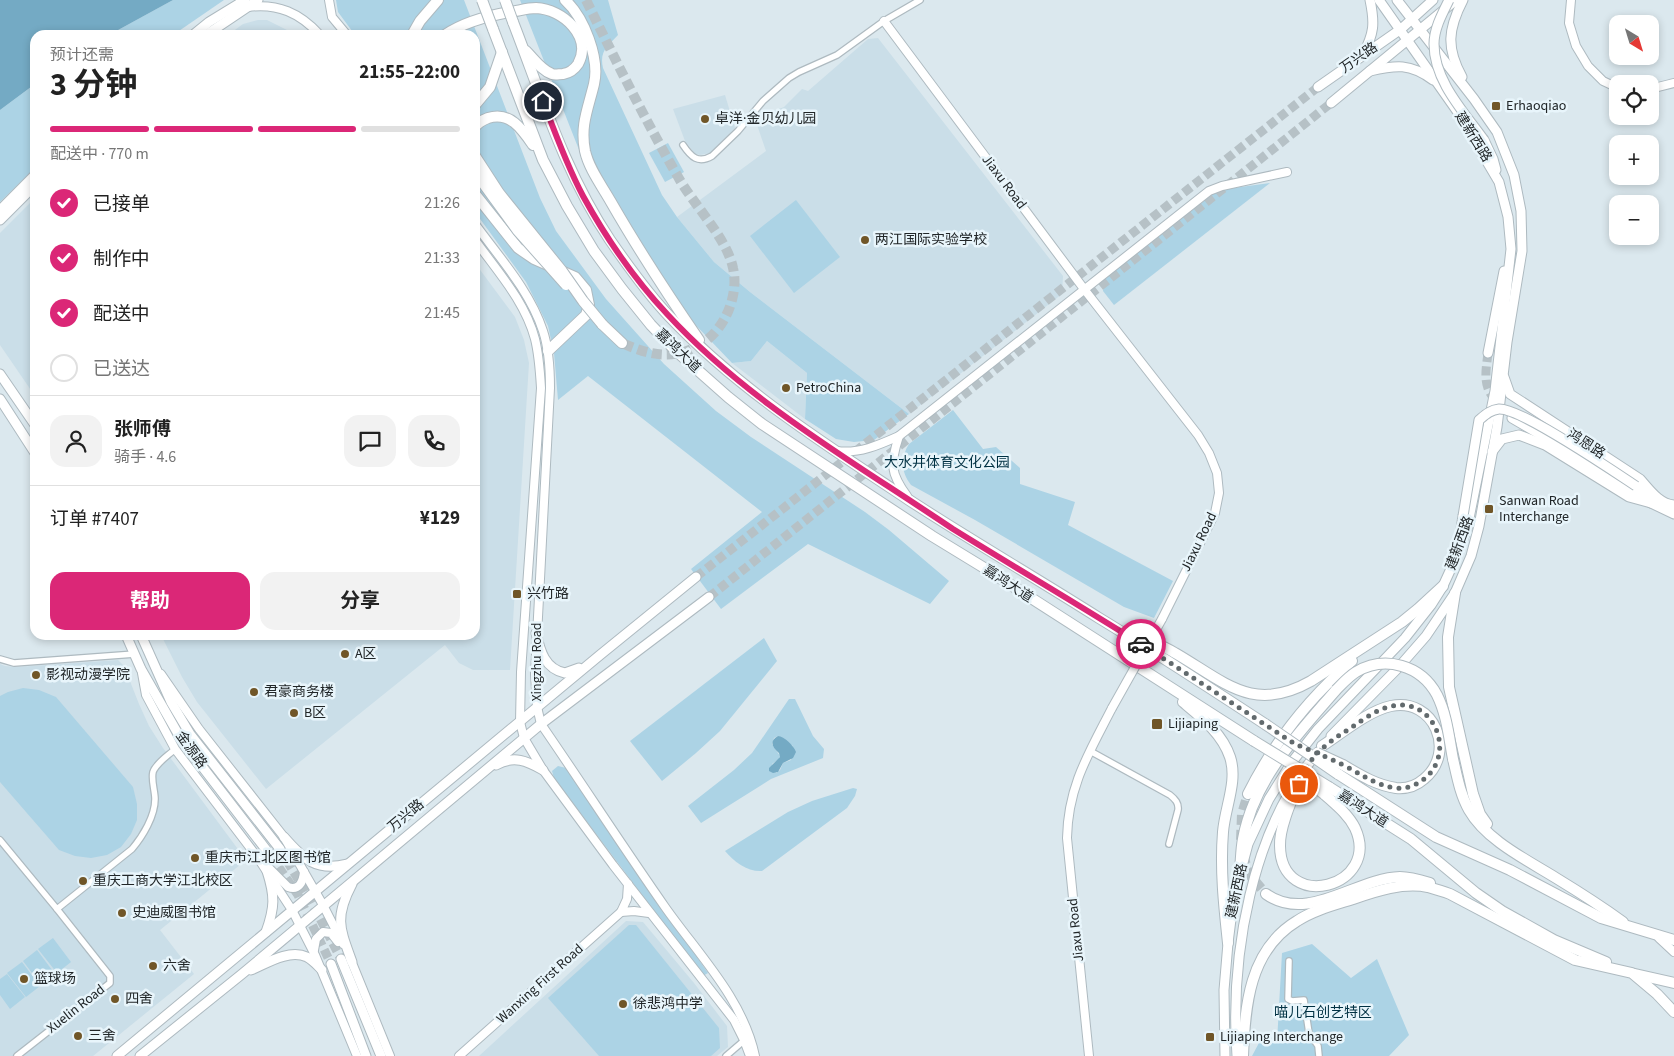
<!DOCTYPE html>
<html lang="zh">
<meta charset="utf-8">
<style>
body{margin:0;font-family:"Source Sans 3","Noto Sans SC",sans-serif;background:#f2f2f2;color:#222;height:100vh;display:flex;flex-direction:column;font-size:19px;white-space:nowrap}
*{box-sizing:border-box;margin:0}
p{font-size:16px;color:#767676}
.icon{flex:none;width:28px;height:28px;fill:none;stroke:currentColor;stroke-width:2;stroke-linecap:round;stroke-linejoin:round}
.map{position:relative;flex:1;overflow:hidden}
.side{position:absolute;left:30px;top:30px;width:450px;height:610px;display:flex;flex-direction:column;background:#fff;border-radius:15px;box-shadow:0 2px 8px #0003}
.side>*{flex:none}
.needle{width:32px;rotate:142deg}
.tools{position:absolute;left:1609px;top:15px;display:grid;gap:10px}
.tools a{display:grid;place-items:center;width:50px;height:50px;border-radius:10px;background:#fff;box-shadow:0 2px 8px #0003;font-size:25px}
.pin{position:absolute;display:grid;place-items:center;width:42px;height:42px;color:#fff;margin:-21px;border:2px solid #fff;border-radius:50%;box-shadow:0 1px 5px #0007}
.courier{position:absolute;display:grid;place-items:center;width:50px;height:50px;margin:-25px;border:4px solid #db2777;border-radius:50%;background:#fff;color:#222;box-shadow:0 1px 6px #0007}
.headline em{font-style:normal;font-weight:700}
.headline div{display:flex;flex-direction:column-reverse}
.headline{display:flex;align-items:center;justify-content:space-between;height:85px;padding:0 20px}
h1{font-size:32px;font-weight:700;line-height:38px}
.bar{display:grid;grid-template-columns:repeat(4,1fr);gap:8px 5px;align-content:center;height:60px;padding:0 20px}
.bar i{height:6px;border-radius:4px;background:#e0e0e0}
.bar .selected{background:#db2777}
.bar p{grid-column:span 4}
.line{display:flex;align-items:center;gap:12px;padding:0 20px;border-top:1px solid #e0e0e0}
.line div{flex:1}
.round{display:grid;place-items:center;flex:none;width:52px;height:52px;border-radius:15px;background:#f2f2f2}
ol{padding:0 20px;list-style:none}
li{display:flex;align-items:center;gap:15px;height:55px}
li p{margin-inline-start:auto}
li .icon{padding:5px;border-radius:50%;background:#db2777;color:#fff;stroke-width:4}
li:last-child{color:#767676}
li i{width:28px;height:28px;border:2px solid #e0e0e0;border-radius:50%}
.primary-button{display:flex;gap:10px;margin-top:auto;padding:10px 20px}
.primary-button a{flex:1;height:58px;border-radius:15px;background:#db2777;color:#fff;font-size:20px;font-weight:700;line-height:58px;text-align:center}
.primary-button a+a{background:#f2f2f2;color:#222}
.map>svg:first-child{display:block}
.built{fill:#cadee8}
.green{fill:#acd3e5;fill-rule:evenodd}
.water{fill:#74aac4}
.lines{fill:none;stroke-linecap:round;stroke-linejoin:round}
.secondary-tunnel{stroke:#b6c1c6;stroke-width:9;stroke-dasharray:9 4.5;stroke-linecap:butt}
.primary-tunnel{stroke:#b6c1c6;stroke-width:9;stroke-dasharray:9 4.5;stroke-linecap:butt}
.trunk-tunnel{stroke:#b6c1c6;stroke-width:10;stroke-dasharray:10 5;stroke-linecap:butt}
.minor-casing{stroke:#aebac0;stroke-width:8}
.tertiary-casing{stroke:#aebac0;stroke-width:10}
.secondary-casing{stroke:#aebac0;stroke-width:11}
.primary-casing{stroke:#aebac0;stroke-width:11}
.trunk-casing{stroke:#aebac0;stroke-width:12}
.minor{stroke:#fff;stroke-width:5.5}
.tertiary{stroke:#fff;stroke-width:8}
.secondary{stroke:#fff;stroke-width:9}
.primary{stroke:#fff;stroke-width:9}
.trunk{stroke:#fff;stroke-width:10}
.tertiary-bridge-casing{stroke:#aebac0;stroke-width:10;stroke-linecap:butt}
.primary-bridge-casing{stroke:#aebac0;stroke-width:11;stroke-linecap:butt}
.trunk-bridge-casing{stroke:#aebac0;stroke-width:12;stroke-linecap:butt}
.tertiary-bridge{stroke:#fff;stroke-width:8}
.primary-bridge{stroke:#fff;stroke-width:9}
.trunk-bridge{stroke:#fff;stroke-width:10}
.done{stroke:#626a6d;stroke-width:5;stroke-dasharray:0 9}
.route{stroke:#db2777;stroke-width:6}
.poi-dot{fill:#705628;stroke:#e8f5fb;stroke-width:2}
.labels{text-anchor:middle;dominant-baseline:central;stroke-width:5;stroke-linejoin:round;paint-order:stroke}
.street-label{font-size:14px;fill:#212628;stroke:#e8f5fb}
.poi-label{font-size:14px;fill:#212628;stroke:#e8f5fb;text-anchor:start}
.park-label{font-size:14px;fill:#003143;stroke:#e8f5fb}
</style>
<div class="map">
<svg width="1674" height="1056" viewBox="0 0 1674 1056">
<rect width="100%" height="100%" fill="#dbe8ee"/>
<!-- built -->
<g class="built">
<polygon points="258,20 267,20 297,35 228,35 243,24"/>
<polygon points="878,38 1063,276 1062,294 909,414 750,292 714,262 677,217 766,151 756,122 761,116 784,107 802,89 808,91 868,39"/>
<polygon points="725,95 735,128 710,153 700,155 695,154 685,141 673,109"/>
<polygon points="35,198 35,396 0,345 0,233"/>
<polygon points="475,263 515,317 524,340 529,363 510,670 473,670 459,663 445,645 266,789 197,702 182,677 161,635 475,635"/>
<polygon points="767,341 807,373 805,419 732,363 751,361"/>
<polygon points="118,660 124,666 139,704 149,726 163,748 246,860 160,930 194,974 93,1056 0,1056 0,664 5,666 17,667"/>
<polygon points="626,921 643,922 694,983 727,1026 728,1047 717,1056 479,1056"/>
</g>
<!-- green -->
<g class="green">
<polygon points="173,0 224,0 173,35 109,35"/>
<polygon points="336,0 464,0 540,198 556,231 606,299 664,364 716,411 751,437 865,512 889,530 949,581 930,604 808,544 721,609 691,569 762,512 588,376 558,400 554,353 548,326 526,282 475,212 475,35 355,35 338,12"/>
<path d="M520,0h88l10,35c-10,11 -19,16 -15,33l59,127 15,22 37,45 36,30 159,122 -35,26 -20,2 -18,-3 -31,-20 2,-46 -40,-32 -16,20 -19,2 -45,-47 -104,-156z"/>
<polygon points="35,84 35,168 0,202 0,110"/>
<polygon points="668,143 684,172 665,182 649,153"/>
<polygon points="1270,183 1114,305 1103,291 1104,279 1213,194 1226,189"/>
<polygon points="796,200 840,257 794,293 750,236"/>
<path d="M953,410l30,39 13,-2 24,21v16l55,18 -7,23 105,56 -19,37 -30,-11 -149,-87 -64,-35c-10,-13 -11,-27 -2,-41z"/>
<polygon points="764,638 777,661 720,731 696,753 662,781 630,741"/>
<polygon points="23,688 39,690 56,697 133,787 137,804 137,820 131,834 121,847 107,855 91,858 75,856 59,850 0,782 0,696 8,692"/>
<path d="M789,699h6l18,37 11,13 -1,9 -52,21 -70,44 -13,-17 46,-36 18,-17zM778,736l15,10 -2,14 -8,3 -3,7 -4,3 -4,-9 7,-5 1,-3 -8,-12 2,-6z"/>
<polygon points="558,766 566,768 708,973 703,976 554,778 552,771"/>
<path d="M853,788l4,1 -2,7 -8,12 -85,63c-14,1 -28,-9 -37,-20l63,-39 24,-11z"/>
<polygon points="629,925 636,925 719,1028 720,1048 711,1056 599,1056 548,998"/>
<polygon points="53,938 71,962 57,973 38,949"/>
<polygon points="1312,944 1351,978 1377,959 1409,1035 1389,1056 1252,1056 1260,1041 1277,1042 1282,953"/>
<polygon points="37,950 55,974 41,985 23,961"/>
<polygon points="22,962 40,986 26,997 7,973"/>
<polygon points="7,974 25,997 10,1009 0,995 0,979"/>
</g>
<!-- water -->
<g class="water">
<polygon points="0,0 173,0 109,35 35,35 35,84 0,110"/>
<path d="M778,736c6,0 16,10 18,16l-3,6 -10,5 -5,9 -5,1 -4,-2v-3l11,-11 -1,-4c-7,-6 -10,-12 -1,-17z"/>
</g>
<g class="lines">
<!-- secondary-tunnel -->
<g class="secondary-tunnel">
<polyline points="696,577 1318,87"/>
<polyline points="709,597 1331,103"/>
<polyline points="280,849 311,901 341,959"/>
<polyline points="271,856 298,895 331,964"/>
</g>
<!-- primary-tunnel -->
<path class="primary-tunnel" d="M1488,353c-2,18 -6,33 8,48"/>
<!-- trunk-tunnel -->
<g class="trunk-tunnel">
<path d="M586,0c29,59 58,118 91,175 15,28 50,63 56,93 6,26 -7,59 -29,74 -28,19 -53,14 -82,1"/>
<polyline points="1241,840 1242,814 1248,794"/>
<polyline points="1243,854 1248,873 1266,894"/>
</g>
<defs>
<g id="minor">
<path d="M683,145c8,12 15,19 29,11l26,-25 25,-30 26,-23 10,-6 38,-17 47,-34 36,-21"/>
<polyline points="0,659 14,663 135,654"/>
<path d="M1090,751l80,44c5,4 9,8 8,15l-9,34"/>
<path d="M0,840l57,69 75,-60c11,-13 23,-33 23,-50 0,-8 -4,-19 -2,-27 3,-9 16,-17 22,-23"/>
<polyline points="1289,961 1288,999 1292,1001 1304,1000 1309,1033 1318,1046 1319,1056"/>
<polyline points="17,1056 110,983 110,976 57,909"/>
<polyline points="726,1056 747,1038"/>
</g>
<g id="tertiary">
<polyline points="329,0 332,17 347,35"/>
<polyline points="1571,0 1569,23 1576,46 1588,66 1603,81 1618,88"/>
<path d="M248,7c30,-4 52,6 72,28"/>
<polyline points="884,21 1084,289 1198,435 1209,453 1217,473 1219,493 1215,513 1162,619"/>
<polyline points="1650,89 1674,83"/>
<path d="M475,224c24,33 55,67 68,107 6,18 7,37 7,57l-15,286 2,33 4,17c42,61 82,123 124,183 33,47 78,92 90,149"/>
<path d="M475,240c22,31 50,61 60,99 4,16 5,32 6,49l-20,284 -1,50 4,16 19,32 70,95 121,155 10,20 6,16"/>
<path d="M899,436c-9,27 -9,37 8,60"/>
<path d="M837,451c22,3 42,-6 62,-15l310,-245 13,-5 65,-14"/>
<polyline points="142,673 146,695 175,749 258,858 292,910 315,955 357,1056"/>
<polyline points="161,674 199,729 284,837 323,905 343,944"/>
<path d="M265,864l23,23c11,4 15,-5 16,-15"/>
<polyline points="628,884 627,899 621,912 634,911 649,913"/>
<polyline points="1659,938 1674,952"/>
<polyline points="314,950 316,939 323,932 331,933 338,942"/>
<polyline points="350,958 390,1056"/>
<polyline points="459,1056 621,912"/>
<path d="M1089,1056l-22,-218c1,-52 22,-85 45,-130"/>
</g>
<g id="secondary">
<polyline points="1318,87 1401,29 1433,0"/>
<polyline points="1331,103 1456,0"/>
<polyline points="0,374 35,425"/>
<path d="M1504,377l6,17 130,85c9,10 19,25 34,26"/>
<polyline points="0,399 35,453"/>
<polyline points="1492,452 1502,439 1519,435 1545,445 1629,497 1651,503 1674,514"/>
<path d="M536,633c4,18 9,36 29,40l14,-5"/>
<polyline points="126,635 141,669 181,739 271,856"/>
<polyline points="141,635 171,702 190,734 280,849"/>
<path d="M496,765c18,-10 31,-4 47,5"/>
<path d="M284,837c19,22 33,35 63,27"/>
<path d="M352,884c-18,34 -12,45 0,78"/>
<path d="M266,932c9,-25 9,-36 1,-61"/>
<polyline points="341,959 381,1056"/>
<polyline points="331,964 366,1056"/>
<path d="M251,970c16,-7 38,-21 56,-13 6,3 11,9 15,13"/>
<polyline points="117,1056 600,655 696,577"/>
<polyline points="140,1056 242,974 541,724 709,597"/>
</g>
<g id="primary">
<polyline points="193,35 209,22 245,0"/>
<polyline points="206,35 258,0"/>
<path d="M1363,55c11,-22 12,-31 7,-55"/>
<path d="M1370,71c26,-6 40,-8 63,9"/>
<path d="M1462,77c-16,-29 -14,-48 1,-77"/>
<polyline points="1484,140 1493,159 1496,170"/>
<polyline points="0,210 35,175"/>
<polyline points="0,220 35,185"/>
<polyline points="1488,353 1504,271"/>
<polyline points="1512,418 1558,445 1651,503"/>
<polyline points="1636,486 1656,497"/>
<polyline points="1459,541 1463,516"/>
<polyline points="1331,736 1398,668 1426,636 1455,593 1471,556 1479,526 1497,427 1507,342 1522,251 1521,211 1514,175 1497,132 1474,99 1397,0"/>
<polyline points="1225,1056 1224,990 1228,943 1234,896 1248,844 1269,799 1292,762 1318,729 1405,638 1431,605 1443,586 1454,562 1467,528 1495,391 1511,249 1508,217 1499,182 1457,111 1379,0"/>
<path d="M1237,1056c-7,-100 14,-226 81,-304"/>
</g>
<g id="trunk">
<path d="M565,0c19,17 35,59 29,84 -6,25 -14,41 -9,67 4,18 17,35 26,51 27,47 57,93 88,138"/>
<path d="M513,22c29,75 52,151 97,218 18,26 37,53 59,76 70,74 156,128 240,184 63,41 127,78 190,118 56,34 111,70 166,106"/>
<polyline points="493,29 543,160 567,206 594,251 622,289 651,325 675,350 728,397 762,424 932,536 986,569 1254,741"/>
<polyline points="412,35 420,21 438,0"/>
<path d="M445,35c19,-13 42,-19 65,-23 8,-1 17,-4 26,-4 27,1 57,29 42,56 -4,6 -9,9 -15,10 -4,0 -8,1 -11,0 -11,-4 -18,-15 -26,-23"/>
<polyline points="475,105 490,87 502,52"/>
<path d="M475,127c3,-5 8,-7 13,-9 22,-7 34,11 45,27"/>
<polyline points="475,194 518,248 534,259 575,277 586,290 589,305 586,315 548,351"/>
<polyline points="602,324 622,343"/>
<polyline points="1455,593 1448,637 1449,687 1473,794 1480,814 1487,824"/>
<path d="M1133,633c14,7 29,12 42,20 50,29 78,61 136,28l91,-59 16,-13 25,-23"/>
<path d="M1183,702c18,15 39,31 47,55 8,24 -5,50 -7,75 -3,37 1,74 5,111"/>
<path d="M1322,746c20,-13 46,-35 69,-40 43,-9 66,46 33,73 -8,7 -18,10 -28,9 -20,-3 -36,-13 -53,-23"/>
<path d="M1453,759c4,17 7,35 16,51 17,30 58,50 87,68 23,14 45,28 67,44"/>
<path d="M1304,770c-8,21 -25,55 -24,76 1,68 102,41 75,-18 -7,-14 -20,-24 -31,-34"/>
<polyline points="1338,774 1436,837 1510,870 1601,918 1674,940"/>
<polyline points="1329,787 1411,839 1476,893 1502,911 1554,940 1606,962"/>
<path d="M1248,794c25,-50 61,-96 104,-133"/>
<path d="M1240,870c1,-10 1,-21 3,-31 11,-60 54,-104 93,-149"/>
<path d="M1266,894c42,30 90,-16 134,-17 10,0 20,3 30,6"/>
<polyline points="1635,974 1674,983"/>
<path d="M1243,1056c2,-50 6,-106 54,-135 17,-11 37,-16 56,-22 23,-8 50,-17 75,-12 7,2 14,4 22,7l125,66 57,13 25,21 17,18"/>
</g>
</defs>
<!-- minor casing -->
<use href="#minor" class="minor-casing"/>
<!-- tertiary casing -->
<use href="#tertiary" class="tertiary-casing"/>
<!-- secondary casing -->
<use href="#secondary" class="secondary-casing"/>
<!-- primary casing -->
<use href="#primary" class="primary-casing"/>
<!-- trunk casing -->
<use href="#trunk" class="trunk-casing"/>
<!-- minor -->
<use href="#minor" class="minor"/>
<!-- tertiary -->
<use href="#tertiary" class="tertiary"/>
<!-- secondary -->
<use href="#secondary" class="secondary"/>
<!-- primary -->
<use href="#primary" class="primary"/>
<!-- trunk -->
<use href="#trunk" class="trunk"/>
<defs>
<polyline id="tertiary-bridge" points="1112,708 1162,619"/>
<g id="primary-bridge">
<path d="M1449,0c-7,14 -15,29 -15,44 0,37 30,68 50,96"/>
<path d="M1463,516l16,-96c6,-5 11,-10 20,-11 22,-1 114,62 137,77"/>
</g>
<g id="trunk-bridge">
<polyline points="482,0 493,29"/>
<polyline points="505,0 513,22"/>
<polyline points="475,156 499,193 562,271 583,301 602,324"/>
<polyline points="475,172 518,231 566,285"/>
<path d="M1336,690c6,-6 12,-13 20,-18 29,-17 65,-7 81,23 10,20 12,43 16,64"/>
<polyline points="1265,724 1338,774"/>
<polyline points="1254,741 1329,787"/>
<polyline points="1317,753 1343,765"/>
<polyline points="1303,778 1324,794"/>
</g>
</defs>
<!-- tertiary-bridge casing -->
<use href="#tertiary-bridge" class="tertiary-bridge-casing"/>
<!-- primary-bridge casing -->
<use href="#primary-bridge" class="primary-bridge-casing"/>
<!-- trunk-bridge casing -->
<use href="#trunk-bridge" class="trunk-bridge-casing"/>
<!-- tertiary-bridge -->
<use href="#tertiary-bridge" class="tertiary-bridge"/>
<!-- primary-bridge -->
<use href="#primary-bridge" class="primary-bridge"/>
<!-- trunk-bridge -->
<use href="#trunk-bridge" class="trunk-bridge"/>
</g>
<g class="lines">
<!-- done -->
<path class="done" d="M1141,644l154,100c16,7 33,13 48,21 18,9 33,20 52,23 11,1 20,-2 29,-9 33,-26 10,-82 -32,-73 -15,3 -28,13 -40,21 -26,17 -42,27 -53,57"/>
<!-- route -->
<path class="route" d="M543,101c12,32 24,65 40,95 23,42 52,84 85,119 61,66 137,117 212,166 25,16 49,32 73,48 63,39 126,76 188,115"/>
</g>
<!-- markers -->
<g class="poi-dot">
<rect x="1491" y="101" width="10" height="10" rx="2.5"/>
<circle cx="705" cy="119" r="5"/>
<circle cx="865" cy="240" r="5"/>
<circle cx="786" cy="388" r="5"/>
<rect x="1484" y="504" width="10" height="10" rx="2.5"/>
<rect x="512" y="589" width="10" height="10" rx="2.5"/>
<circle cx="345" cy="654" r="5"/>
<circle cx="36" cy="675" r="5"/>
<circle cx="254" cy="692" r="5"/>
<circle cx="294" cy="713" r="5"/>
<rect x="1151" y="718" width="12" height="12" rx="2.5"/>
<circle cx="195" cy="858" r="5"/>
<circle cx="83" cy="881" r="5"/>
<circle cx="122" cy="913" r="5"/>
<circle cx="153" cy="966" r="5"/>
<circle cx="24" cy="979" r="5"/>
<circle cx="115" cy="999" r="5"/>
<circle cx="623" cy="1004" r="5"/>
<circle cx="78" cy="1036" r="5"/>
<rect x="1205" y="1032" width="10" height="10" rx="2.5"/>
</g>
<g class="labels">
<!-- street labels -->
<g class="street-label">
<text transform="translate(1359 58) rotate(-35)">万兴路</text>
<text transform="translate(1473 137) rotate(58)">建新西路</text>
<text transform="translate(1004 182) rotate(53)">Jiaxu Road</text>
<text transform="translate(678 351) rotate(44)">嘉鸿大道</text>
<text transform="translate(1586 444) rotate(33)">鸿恩路</text>
<text transform="translate(1199 542) rotate(-64)">Jiaxu Road</text>
<text transform="translate(1460 543) rotate(-70)">建新西路</text>
<text transform="translate(1008 584) rotate(33)">嘉鸿大道</text>
<text transform="translate(537 662) rotate(-90)">Xingzhu Road</text>
<text transform="translate(191 750) rotate(54)">金源路</text>
<text transform="translate(1363 809) rotate(33)">嘉鸿大道</text>
<text transform="translate(406 816) rotate(-40)">万兴路</text>
<text transform="translate(1237 891) rotate(-78)">建新西路</text>
<text transform="translate(1076 930) rotate(-96)">Jiaxu Road</text>
<text transform="translate(540 984) rotate(-42)">Wanxing First Road</text>
<text transform="translate(76 1009) rotate(-38)">Xuelin Road</text>
</g>
<!-- poi labels -->
<g class="poi-label">
<text x="1506" y="106">Erhaoqiao</text>
<text x="715" y="119">卓洋·金贝幼儿园</text>
<text x="875" y="240">两江国际实验学校</text>
<text x="796" y="388">PetroChina</text>
<text x="1499" y="501">Sanwan Road<tspan x="1499" dy="16">Interchange</tspan></text>
<text x="527" y="594">兴竹路</text>
<text x="355" y="654">A区</text>
<text x="46" y="675">影视动漫学院</text>
<text x="264" y="692">君豪商务楼</text>
<text x="304" y="713">B区</text>
<text x="1168" y="724">Lijiaping</text>
<text x="205" y="858">重庆市江北区图书馆</text>
<text x="93" y="881">重庆工商大学江北校区</text>
<text x="132" y="913">史迪威图书馆</text>
<text x="163" y="966">六舍</text>
<text x="34" y="979">篮球场</text>
<text x="125" y="999">四舍</text>
<text x="633" y="1004">徐悲鸿中学</text>
<text x="88" y="1036">三舍</text>
<text x="1220" y="1037">Lijiaping Interchange</text>
</g>
<!-- park labels -->
<g class="park-label">
<text x="947" y="463">大水井体育文化公园</text>
<text x="1323" y="1013">喵儿石创艺特区</text>
</g>
</g>
</svg>
<div class="tools">
<a><svg class="needle" viewBox="-14 -14 28 28"><path d="M0-13l5 13h-10z" fill="#e53935"/><path d="M0 13l5-13h-10z" fill="#767676"/></svg></a>
<a><svg class="icon" aria-label="locate" viewBox="0 0 24 24"><circle cx="12" cy="12" r="6"/><path d="M12 2v4M12 18v4M2 12h4M18 12h4"/></svg></a>
<a>+</a>
<a>−</a>
</div>
<div class="pin" style="left:1299px;top:784px;background:#ea580c"><svg class="icon" aria-label="bag" viewBox="0 0 24 24"><path d="M5 8h14l-1 12H6zM9 8a3 3 0 0 1 6 0"/></svg></div>
<div class="pin" style="left:543px;top:101px;background:#1f2937"><svg class="icon" aria-label="home" viewBox="0 0 24 24"><path d="M3 11l9-7 9 7M6 9v11h12V9"/></svg></div>
<div class="courier" style="left:1141px;top:644px"><svg class="icon" aria-label="car" viewBox="0 0 24 24"><path d="M5 17H2v-5l4-1 3-4h7l3 4 3 1v5h-3M9 17h6M6 11h13"/><circle cx="7" cy="17" r="2"/><circle cx="17" cy="17" r="2"/></svg></div>
<section class="side">
<div class="headline"><div><h1>3 分钟</h1><p>预计还需</p></div><em>21:55–22:00</em></div>
<div class="bar"><i class="selected"></i><i class="selected"></i><i class="selected"></i><i></i><p>配送中 · 770 m</p></div>
<ol>
<li><svg class="icon" aria-label="check" viewBox="0 0 24 24"><path d="M5 12l5 5 9-10"/></svg>已接单<p>21:26</p></li>
<li><svg class="icon" aria-label="check" viewBox="0 0 24 24"><path d="M5 12l5 5 9-10"/></svg>制作中<p>21:33</p></li>
<li><svg class="icon" aria-label="check" viewBox="0 0 24 24"><path d="M5 12l5 5 9-10"/></svg>配送中<p>21:45</p></li>
<li><i></i>已送达</li>
</ol>
<div class="line" style="height:90px"><a class="round"><svg class="icon" aria-label="person" viewBox="0 0 24 24"><circle cx="12" cy="8" r="4"/><path d="M4 21q1-7 8-7t8 7"/></svg></a><div><b>张师傅</b><p>骑手 · 4.6</p></div><a class="round"><svg class="icon" aria-label="chat" viewBox="0 0 24 24"><path d="M4 5h16v11H9l-5 4z"/></svg></a><a class="round"><svg class="icon" aria-label="phone" viewBox="0 0 24 24"><path d="M5 4h4l2 5-3 2q2 4 5 5l2-3 5 2v4C11 20 4 13 5 4z"/></svg></a></div>
<div class="line" style="height:65px"><div>订单 #7407</div><b>¥129</b></div>
<div class="primary-button"><a>帮助</a><a>分享</a></div>
</section>
</div>
